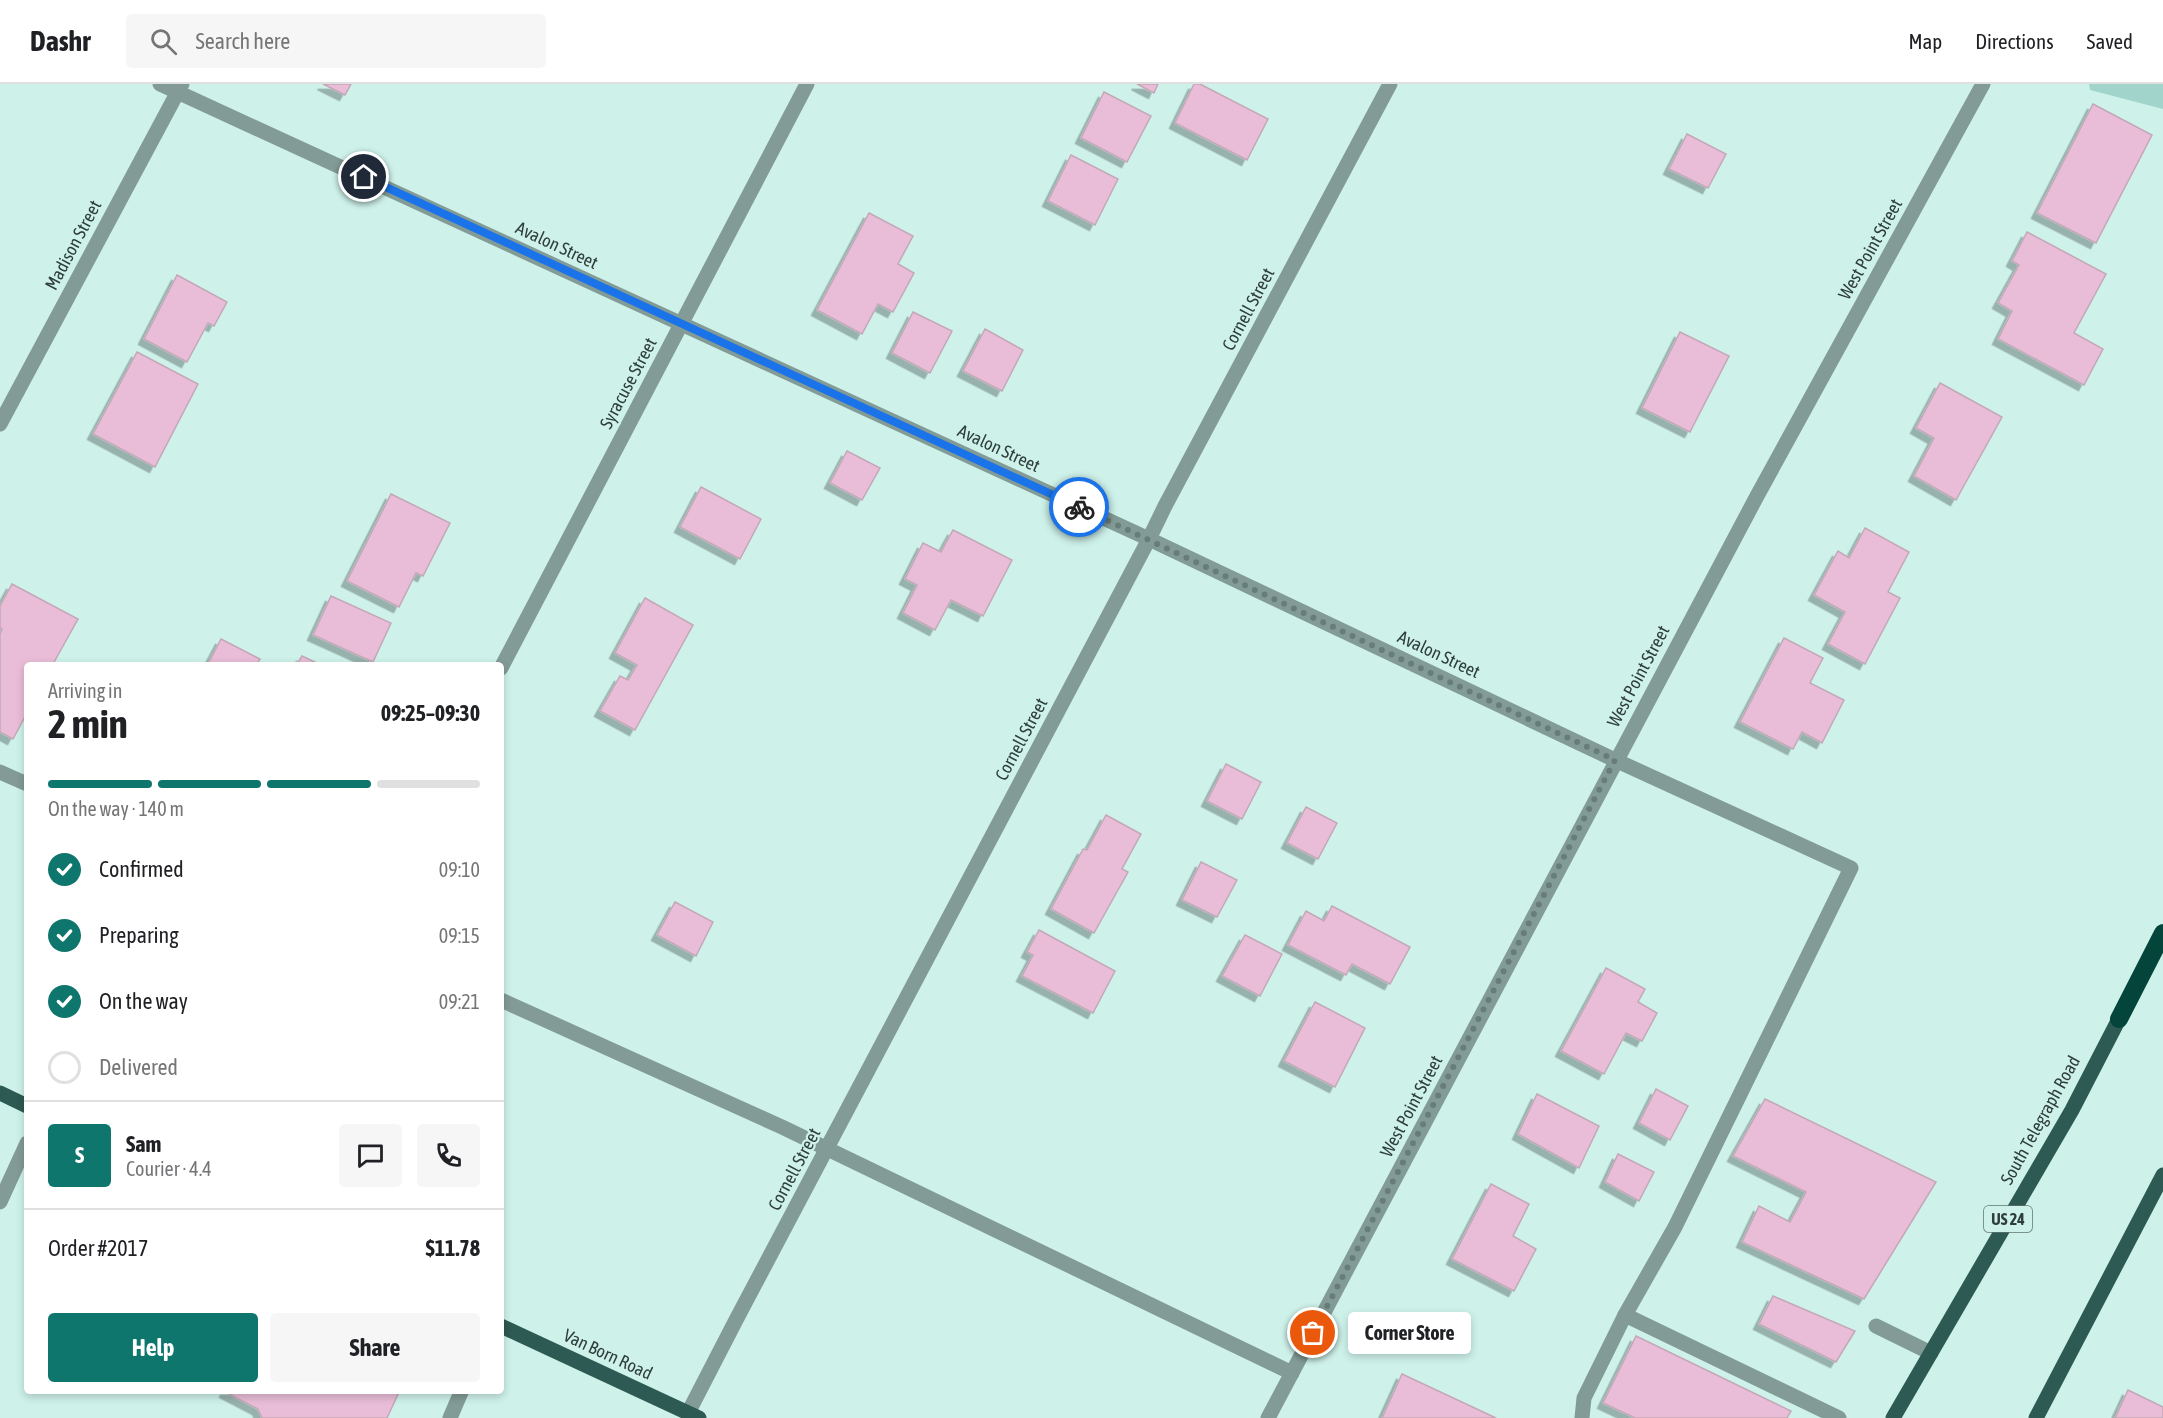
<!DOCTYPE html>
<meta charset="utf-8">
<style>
body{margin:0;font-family:"Asap Condensed",sans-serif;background:#f6f6f6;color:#202124;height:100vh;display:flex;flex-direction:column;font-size:22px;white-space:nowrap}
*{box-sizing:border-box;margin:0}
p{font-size:20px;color:#757577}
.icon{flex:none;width:33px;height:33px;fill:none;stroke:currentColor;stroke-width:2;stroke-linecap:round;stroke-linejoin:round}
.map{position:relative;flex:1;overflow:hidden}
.details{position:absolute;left:24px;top:578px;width:480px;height:732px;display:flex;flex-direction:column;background:#fff;border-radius:6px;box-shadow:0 3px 9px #0003}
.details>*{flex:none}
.pin{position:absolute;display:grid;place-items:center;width:51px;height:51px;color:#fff;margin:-26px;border:3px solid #fff;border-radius:50%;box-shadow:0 2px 6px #0007}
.courier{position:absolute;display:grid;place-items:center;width:60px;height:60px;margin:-30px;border:4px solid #1a73e8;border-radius:50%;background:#fff;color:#222;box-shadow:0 2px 8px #0007}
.bubble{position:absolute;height:42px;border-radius:6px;background:#fff;box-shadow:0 3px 9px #0003;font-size:20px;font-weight:700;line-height:42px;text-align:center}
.overview em{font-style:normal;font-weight:700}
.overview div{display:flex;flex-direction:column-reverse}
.overview{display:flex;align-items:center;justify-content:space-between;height:102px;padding:0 24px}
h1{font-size:39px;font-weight:700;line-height:45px}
.bar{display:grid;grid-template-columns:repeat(4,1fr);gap:9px 6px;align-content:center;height:72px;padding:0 24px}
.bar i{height:8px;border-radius:4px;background:#e0e0e0}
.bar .current{background:#0f766e}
.bar p{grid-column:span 4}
.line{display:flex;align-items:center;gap:15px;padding:0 24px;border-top:2px solid #e0e0e0}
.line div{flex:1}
.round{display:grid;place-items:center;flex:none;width:63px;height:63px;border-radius:6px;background:#f6f6f6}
ol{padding:0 24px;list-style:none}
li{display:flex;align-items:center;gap:18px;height:66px}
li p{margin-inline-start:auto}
li .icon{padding:6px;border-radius:50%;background:#0f766e;color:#fff;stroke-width:4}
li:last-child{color:#757577}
li i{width:33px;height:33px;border:3px solid #e0e0e0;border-radius:50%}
.cta{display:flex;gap:12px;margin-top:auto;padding:12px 24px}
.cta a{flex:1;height:69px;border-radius:6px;background:#0f766e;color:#fff;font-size:24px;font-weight:700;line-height:69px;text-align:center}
.cta a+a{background:#f6f6f6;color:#202124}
header{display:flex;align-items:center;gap:36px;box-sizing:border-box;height:84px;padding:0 30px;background:#fff;border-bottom:2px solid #e0e0e0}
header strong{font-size:28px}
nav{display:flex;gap:33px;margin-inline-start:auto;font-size:21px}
.search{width:420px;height:54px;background:#f6f6f6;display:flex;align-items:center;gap:15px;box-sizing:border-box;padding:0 21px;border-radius:6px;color:#757577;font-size:22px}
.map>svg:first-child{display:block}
.green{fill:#a1d4ca}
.building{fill:#e9bdd7;stroke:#c3a8b8;stroke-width:1.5;filter:url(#shadow)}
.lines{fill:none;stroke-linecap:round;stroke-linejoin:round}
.minor{stroke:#839b96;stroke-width:15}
.major{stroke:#2d5a52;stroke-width:15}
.highway{stroke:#03443b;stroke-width:18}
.done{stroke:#677d78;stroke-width:6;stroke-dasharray:0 10.8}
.route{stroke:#1a73e8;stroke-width:8}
.labels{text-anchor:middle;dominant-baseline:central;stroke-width:4.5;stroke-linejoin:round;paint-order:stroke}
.shield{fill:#cef2ea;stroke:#5f7470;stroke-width:1.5}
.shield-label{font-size:16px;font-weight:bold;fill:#2f3e3b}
.street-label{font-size:18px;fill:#2f3e3b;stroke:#cef2ea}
</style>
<header>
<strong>Dashr</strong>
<div class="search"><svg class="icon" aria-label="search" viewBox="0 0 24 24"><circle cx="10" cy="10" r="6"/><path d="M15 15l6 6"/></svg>Search here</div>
<nav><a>Map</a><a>Directions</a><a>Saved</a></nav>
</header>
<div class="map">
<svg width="2163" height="1334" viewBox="0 0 2163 1334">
<defs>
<filter id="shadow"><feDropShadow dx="-5.5" dy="5.5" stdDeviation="0" flood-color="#0004"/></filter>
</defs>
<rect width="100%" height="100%" fill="#cef2ea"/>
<!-- green -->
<polygon class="green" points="2089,0 2163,0 2163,25 2090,6"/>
<!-- building -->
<g class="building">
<polygon points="323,0 351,0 345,11"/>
<polygon points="1137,0 1158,0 1154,9"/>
<polygon points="1194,0 1200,0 1268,35 1247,76 1175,39"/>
<polygon points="1104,8 1151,32 1127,78 1081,54"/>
<polygon points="2093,20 2152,51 2096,159 2037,129"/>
<polygon points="1687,50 1726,70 1708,104 1669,85"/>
<polygon points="1071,71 1118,95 1095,141 1048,117"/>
<polygon points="869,129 913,152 898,180 914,189 893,228 878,220 862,250 817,226"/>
<polygon points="2027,148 2106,190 2074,249 2103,265 2084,301 1998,255 2012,227 1998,219 2019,181 2012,177"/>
<polygon points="177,191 227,218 214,242 208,239 187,278 144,255"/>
<polygon points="913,228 952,247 930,289 892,269"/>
<polygon points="985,245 1023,266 1002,307 963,287"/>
<polygon points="1680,248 1729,272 1690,348 1642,324"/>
<polygon points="137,268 198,300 155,383 93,350"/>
<polygon points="1940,299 2002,333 1956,416 1914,392 1934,354 1916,344"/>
<polygon points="847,367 880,384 862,416 830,399"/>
<polygon points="701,403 761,435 740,475 680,443"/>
<polygon points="391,410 450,439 423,492 416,489 399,523 347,497"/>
<polygon points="1865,444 1909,468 1888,508 1900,514 1865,580 1828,560 1845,528 1814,511 1838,467 1849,474"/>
<polygon points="953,446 1012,476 983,532 951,516 935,546 903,529 917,501 905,495 923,459 941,468"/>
<polygon points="12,500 78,535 53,580 27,580 27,629 13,655 0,648 0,550 2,545 0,544 0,522"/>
<polygon points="331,512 391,539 373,578 313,551"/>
<polygon points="645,514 693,541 635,646 600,627 620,592 628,596 637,581 615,569"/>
<polygon points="1784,554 1823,574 1810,599 1844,616 1822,659 1802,648 1793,665 1740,638"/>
<polygon points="221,555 260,575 257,580 208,580"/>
<polygon points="302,572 319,580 297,580"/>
<polygon points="1226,680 1261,698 1242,735 1207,717"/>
<polygon points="1306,723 1337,739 1318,775 1287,759"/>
<polygon points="1106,731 1141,750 1122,785 1128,788 1094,849 1051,825 1083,765 1087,766"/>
<polygon points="1201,778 1237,796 1217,833 1182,816"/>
<polygon points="675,818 713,838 696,872 657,851"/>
<polygon points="1332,822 1410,863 1390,900 1352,880 1346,891 1288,861 1306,827 1324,837"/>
<polygon points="1039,846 1115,887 1093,929 1022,892 1033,871 1027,868"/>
<polygon points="1245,851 1282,870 1260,912 1222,892"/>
<polygon points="1606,884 1645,905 1638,918 1657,929 1642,957 1626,949 1604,990 1561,967"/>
<polygon points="1315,918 1365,944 1335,1003 1284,977"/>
<polygon points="1656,1005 1688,1022 1670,1056 1639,1039"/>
<polygon points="1537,1010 1599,1042 1579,1084 1518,1050"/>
<polygon points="1765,1015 1936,1098 1864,1215 1742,1158 1759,1122 1790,1138 1806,1108 1733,1072"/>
<polygon points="1618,1070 1654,1088 1639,1117 1605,1098"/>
<polygon points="1491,1100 1529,1120 1513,1152 1536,1165 1514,1207 1452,1175"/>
<polygon points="1773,1212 1855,1247 1836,1278 1759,1240"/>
<polygon points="1636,1252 1791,1327 1787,1334 1635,1334 1603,1319"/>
<polygon points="1402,1290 1496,1334 1382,1334"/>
<polygon points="226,1306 400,1306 387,1334 262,1334 258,1325 225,1308"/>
<polygon points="2128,1306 2163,1323 2163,1334 2115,1334"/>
</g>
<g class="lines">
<!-- minor -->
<g class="minor">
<polyline points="160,0 1149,455 1615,676 1851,784 1675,1143 1625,1231 1584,1314 1582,1334"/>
<polyline points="0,340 182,0"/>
<polyline points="501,584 807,0"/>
<polyline points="0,688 27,700"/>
<polyline points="501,916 782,1043 1292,1289"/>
<polyline points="0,1118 27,1059"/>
<polyline points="1625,1231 1839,1334"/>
<polyline points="1876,1242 1931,1269"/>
<polyline points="688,1329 736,1236 1149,455 1165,422 1390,0"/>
<polyline points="450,1334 462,1306"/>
<polyline points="1268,1334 1757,412 1983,0"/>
</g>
<!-- major -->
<g class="major">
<polyline points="0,1009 27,1022"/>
<polyline points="501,1242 699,1334"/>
<polyline points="1893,1334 2072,1026 2119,935"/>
<polyline points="2036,1334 2163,1091"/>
</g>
<!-- highway -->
<polyline class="highway" points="2119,935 2163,849"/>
</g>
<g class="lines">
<!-- done -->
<polyline class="done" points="1079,423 1615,676 1313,1249"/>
<!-- route -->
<polyline class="route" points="364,93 1079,423"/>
</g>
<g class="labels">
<!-- shield labels -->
<rect class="shield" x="1984" y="1122" width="48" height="26" rx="4.5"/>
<g class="shield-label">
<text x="2008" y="1135">US 24</text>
</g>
<!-- street labels -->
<g class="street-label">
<text transform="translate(73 161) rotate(-62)">Madison Street</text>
<text transform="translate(557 161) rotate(25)">Avalon Street</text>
<text transform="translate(1870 165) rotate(-61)">West Point Street</text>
<text transform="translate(1248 225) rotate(-62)">Cornell Street</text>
<text transform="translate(628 299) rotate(-62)">Syracuse Street</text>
<text transform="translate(999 364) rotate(25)">Avalon Street</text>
<text transform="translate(1439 570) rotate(25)">Avalon Street</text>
<text transform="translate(1638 592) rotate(-62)">West Point Street</text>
<text transform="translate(1021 655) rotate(-62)">Cornell Street</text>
<text transform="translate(1411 1022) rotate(-62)">West Point Street</text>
<text transform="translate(2040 1036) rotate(-61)">South Telegraph Road</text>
<text transform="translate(794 1085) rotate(-62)">Cornell Street</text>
<text transform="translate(608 1270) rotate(25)">Van Born Road</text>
</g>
</g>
</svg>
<div class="pin" style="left:1313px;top:1249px;background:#ea580c"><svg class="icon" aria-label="bag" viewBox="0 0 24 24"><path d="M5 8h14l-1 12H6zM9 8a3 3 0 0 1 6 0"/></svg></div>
<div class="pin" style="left:364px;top:93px;background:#1f2937"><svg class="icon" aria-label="home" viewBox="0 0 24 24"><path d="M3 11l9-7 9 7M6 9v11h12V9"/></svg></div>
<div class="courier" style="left:1079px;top:423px"><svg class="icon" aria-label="bike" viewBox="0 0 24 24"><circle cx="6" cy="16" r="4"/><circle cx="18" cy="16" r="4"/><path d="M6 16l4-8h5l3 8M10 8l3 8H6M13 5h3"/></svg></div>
<div class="bubble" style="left:1348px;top:1228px;width:123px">Corner Store</div>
<section class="details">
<div class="overview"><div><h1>2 min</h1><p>Arriving in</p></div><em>09:25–09:30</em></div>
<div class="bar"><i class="current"></i><i class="current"></i><i class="current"></i><i></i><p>On the way · 140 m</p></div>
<ol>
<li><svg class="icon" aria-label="check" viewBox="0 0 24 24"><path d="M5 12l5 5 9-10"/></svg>Confirmed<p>09:10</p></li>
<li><svg class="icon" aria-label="check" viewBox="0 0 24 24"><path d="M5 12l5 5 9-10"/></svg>Preparing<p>09:15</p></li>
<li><svg class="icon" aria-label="check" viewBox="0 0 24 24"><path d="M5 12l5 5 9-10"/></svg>On the way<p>09:21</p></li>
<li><i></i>Delivered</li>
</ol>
<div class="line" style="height:108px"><b class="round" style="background:#0f766e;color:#fff">S</b><div><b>Sam</b><p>Courier · 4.4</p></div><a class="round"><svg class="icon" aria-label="chat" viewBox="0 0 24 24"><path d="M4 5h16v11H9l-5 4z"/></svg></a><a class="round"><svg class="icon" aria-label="phone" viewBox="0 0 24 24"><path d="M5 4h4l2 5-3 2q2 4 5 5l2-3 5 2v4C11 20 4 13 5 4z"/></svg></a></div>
<div class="line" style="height:78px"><div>Order #2017</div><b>$11.78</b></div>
<div class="cta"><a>Help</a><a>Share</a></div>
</section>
</div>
